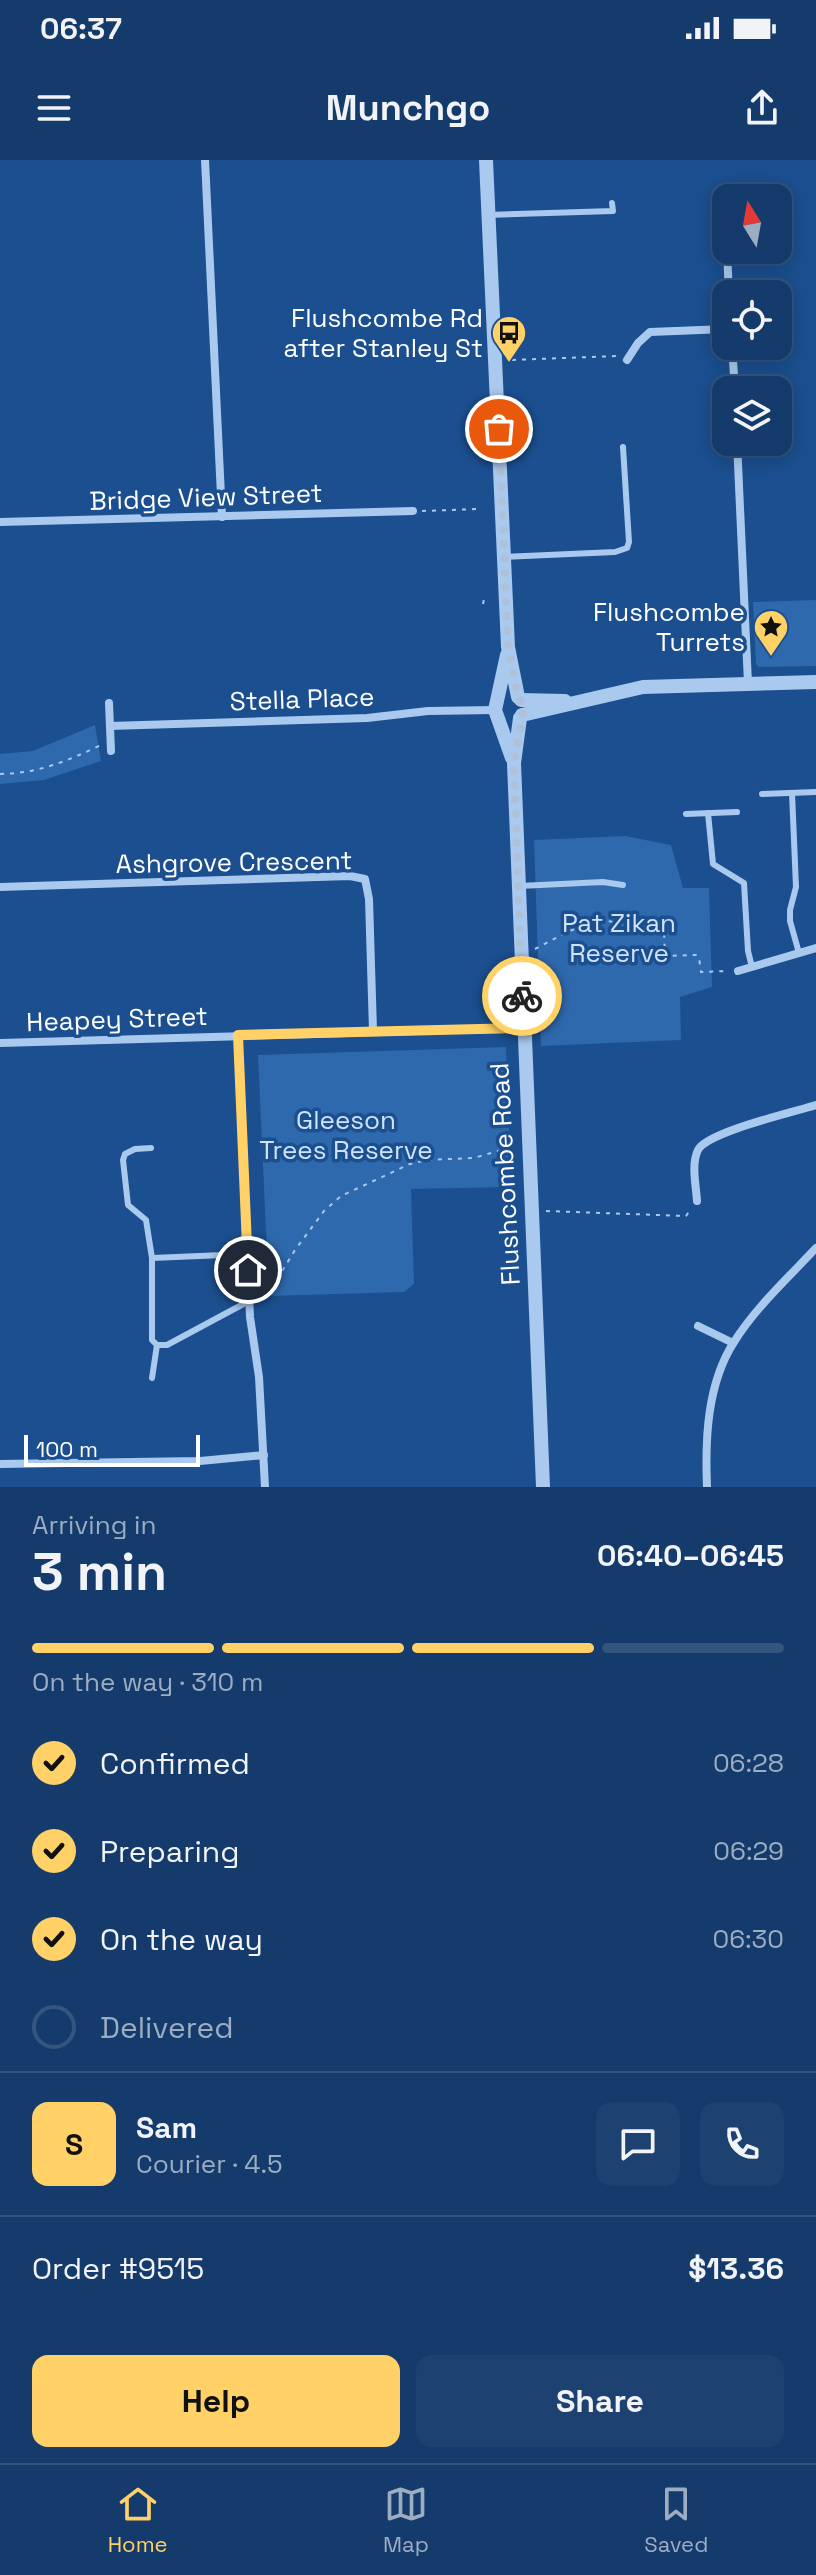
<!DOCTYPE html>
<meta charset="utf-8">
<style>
body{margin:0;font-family:"Space Grotesk",sans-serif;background:#1d4271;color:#f1f3f6;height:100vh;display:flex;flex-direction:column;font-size:30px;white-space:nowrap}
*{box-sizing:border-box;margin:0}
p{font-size:26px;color:#9dadc1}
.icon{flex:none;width:44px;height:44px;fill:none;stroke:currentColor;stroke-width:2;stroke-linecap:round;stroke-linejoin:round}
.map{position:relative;height:1327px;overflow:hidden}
.drawer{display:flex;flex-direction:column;background:#143b6b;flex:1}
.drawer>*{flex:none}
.needle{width:52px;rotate:349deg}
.fabs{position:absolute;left:712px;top:24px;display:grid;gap:16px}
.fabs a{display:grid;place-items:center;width:80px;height:80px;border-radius:16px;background:#143b6b;box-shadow:0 4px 20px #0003,0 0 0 2px #33557e;font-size:40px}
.scale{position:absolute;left:24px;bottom:20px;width:176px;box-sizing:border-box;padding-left:8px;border:4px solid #fff;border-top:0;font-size:22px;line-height:28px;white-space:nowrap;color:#fff;-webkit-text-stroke:6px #1b4f8f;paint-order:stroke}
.pin{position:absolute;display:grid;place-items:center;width:68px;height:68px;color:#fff;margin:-34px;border:4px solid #fff;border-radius:50%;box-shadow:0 2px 8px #0007}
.courier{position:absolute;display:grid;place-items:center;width:80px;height:80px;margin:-40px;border:6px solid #ffd166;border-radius:50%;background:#fff;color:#222;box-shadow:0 2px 10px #0007}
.headline em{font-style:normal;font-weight:700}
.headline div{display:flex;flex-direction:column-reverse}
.headline{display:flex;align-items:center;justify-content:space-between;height:136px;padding:0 32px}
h1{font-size:52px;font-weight:700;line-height:60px}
.bar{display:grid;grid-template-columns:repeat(4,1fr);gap:12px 8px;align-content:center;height:96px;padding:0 32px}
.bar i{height:10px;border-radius:6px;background:#33557e}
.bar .active{background:#ffd166}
.bar p{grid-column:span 4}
.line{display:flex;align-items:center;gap:20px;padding:0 32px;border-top:2px solid #33557e}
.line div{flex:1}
.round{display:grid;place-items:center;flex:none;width:84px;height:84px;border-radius:16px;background:#1d4271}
ol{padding:0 32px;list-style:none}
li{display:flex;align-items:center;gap:24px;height:88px}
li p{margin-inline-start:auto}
li .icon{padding:8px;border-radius:50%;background:#ffd166;color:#111;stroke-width:4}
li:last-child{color:#9dadc1}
li i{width:44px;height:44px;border:4px solid #33557e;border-radius:50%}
.button{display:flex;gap:16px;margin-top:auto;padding:16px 32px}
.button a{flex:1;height:92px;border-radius:16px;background:#ffd166;color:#111;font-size:32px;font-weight:700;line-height:92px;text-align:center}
.button a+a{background:#1d4271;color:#f1f3f6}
.status{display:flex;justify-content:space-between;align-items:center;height:56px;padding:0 40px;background:#143b6b;direction:ltr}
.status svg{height:22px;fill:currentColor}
header{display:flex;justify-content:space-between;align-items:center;height:104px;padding:0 32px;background:#143b6b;font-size:36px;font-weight:700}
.tab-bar{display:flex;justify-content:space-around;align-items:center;height:112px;border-top:2px solid #33557e;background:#143b6b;font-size:22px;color:#9dadc1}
.tab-bar a{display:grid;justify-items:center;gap:4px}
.tab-bar .active{color:#ffd166}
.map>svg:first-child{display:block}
.green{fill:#2e69ad}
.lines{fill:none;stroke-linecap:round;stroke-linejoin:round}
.path{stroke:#a9c9ee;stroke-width:2;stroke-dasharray:4 6;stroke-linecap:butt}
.service{stroke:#a9c9ee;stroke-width:6}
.minor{stroke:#a9c9ee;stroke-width:8}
.tertiary{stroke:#a9c9ee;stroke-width:14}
.done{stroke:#afc1d8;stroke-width:8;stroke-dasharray:0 14.4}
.route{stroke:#ffd166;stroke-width:10}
.labels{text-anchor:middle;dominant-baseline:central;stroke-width:7;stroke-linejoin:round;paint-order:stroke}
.poi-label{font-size:26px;fill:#fff;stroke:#1b4f8f;text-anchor:end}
.street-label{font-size:26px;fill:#fff;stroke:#1b4f8f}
.park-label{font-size:26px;fill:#cfe3fa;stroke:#1b4f8f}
</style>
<div class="status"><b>06:37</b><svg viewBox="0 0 49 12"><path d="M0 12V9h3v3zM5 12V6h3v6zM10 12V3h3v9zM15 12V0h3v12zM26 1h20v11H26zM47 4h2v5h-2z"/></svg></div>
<header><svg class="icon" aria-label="menu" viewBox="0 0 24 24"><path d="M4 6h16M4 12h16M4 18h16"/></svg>Munchgo<svg class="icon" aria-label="share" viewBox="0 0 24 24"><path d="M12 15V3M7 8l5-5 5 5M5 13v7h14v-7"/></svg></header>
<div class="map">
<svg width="816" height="1327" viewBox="0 0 816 1327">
<rect width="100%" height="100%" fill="#1b4f8f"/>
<!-- green -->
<g class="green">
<polygon points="816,440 816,506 759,507 756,504 753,442"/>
<polygon points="95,565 101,601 44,620 0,624 0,594 33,591"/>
<polygon points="625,676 671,685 683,728 709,728 712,827 680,837 681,880 541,886 534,680"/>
<polygon points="506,887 511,1027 411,1029 414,1124 404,1132 269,1136 258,895"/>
</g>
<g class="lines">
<!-- path -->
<g class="path">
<polyline points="512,200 618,196"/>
<polyline points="422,351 479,349"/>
<polyline points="483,444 484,439"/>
<path d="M0,614c40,-1 67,-13 101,-29"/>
<polyline points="535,789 569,771 604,760 621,764 635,773 664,772 665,796 696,795 699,798 701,812 728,811"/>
<polyline points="546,1051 686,1056 690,1050"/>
<polyline points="257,1124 274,1120 281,1113 295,1090 324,1051 341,1036 410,1004 427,1000 474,998 515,986"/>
</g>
<!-- service -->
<g class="service">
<polyline points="488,55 613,51 612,43"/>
<polyline points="505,397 615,392 627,388 629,382 623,287"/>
<polyline points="792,633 796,727 790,750 790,761 799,793"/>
<polyline points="762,634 816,632"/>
<polyline points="708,653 713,704 744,723 748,791 752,807"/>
<polyline points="686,654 737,652"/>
<polyline points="519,726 603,722 623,725"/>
<polyline points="151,988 135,989 125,994 123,1000 128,1045 146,1060 152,1098 247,1094"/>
<polyline points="152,1098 152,1180 157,1185 152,1218"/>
<polyline points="157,1185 167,1185 249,1141"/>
</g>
<!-- minor -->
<g class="minor">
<polyline points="205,0 222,357"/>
<polyline points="723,32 726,77"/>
<polyline points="727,90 729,134"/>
<polyline points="732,186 735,230"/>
<polyline points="627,200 638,183 650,172 726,169"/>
<polyline points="737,282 748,523"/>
<polyline points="0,362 413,351"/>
<polyline points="109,543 111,591"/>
<polyline points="110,566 367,558 428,551 495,550"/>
<polyline points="0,727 350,716 365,719 369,739 373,871"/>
<polyline points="738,811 816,788"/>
<polyline points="238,875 250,1157 259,1217 265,1327"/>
<polyline points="0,883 523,868"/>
<path d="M697,1041c-1,-16 -6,-37 1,-51 9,-18 96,-38 118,-45"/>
<polyline points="698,1166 733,1183"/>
<polyline points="0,1304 200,1301 264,1295"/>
<path d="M707,1327c-2,-48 0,-103 27,-145 22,-35 54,-64 82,-94"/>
</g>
<!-- tertiary -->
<g class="tertiary">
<polyline points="486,0 508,487 518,537"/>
<polyline points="507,495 495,550 512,598"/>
<polyline points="521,540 565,541"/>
<polyline points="522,555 643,527 816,522"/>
<polyline points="520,558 514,603 543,1327"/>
</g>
</g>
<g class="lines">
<!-- done -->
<polyline class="done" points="499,269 508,487 518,537 524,547 514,603 522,836"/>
<!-- route -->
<polyline class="route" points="248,1110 238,875 523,868 522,836"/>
</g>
<!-- icons -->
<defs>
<symbol id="bus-pin" viewBox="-11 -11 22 30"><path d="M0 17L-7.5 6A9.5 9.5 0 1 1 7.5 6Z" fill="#ffd166" stroke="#1b4f8f"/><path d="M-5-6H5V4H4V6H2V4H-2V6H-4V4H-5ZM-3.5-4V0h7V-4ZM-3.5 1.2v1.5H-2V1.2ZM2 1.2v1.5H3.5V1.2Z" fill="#111"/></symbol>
<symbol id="sight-pin" viewBox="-11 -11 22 30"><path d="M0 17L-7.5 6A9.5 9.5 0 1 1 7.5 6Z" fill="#ffd166" stroke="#1b4f8f"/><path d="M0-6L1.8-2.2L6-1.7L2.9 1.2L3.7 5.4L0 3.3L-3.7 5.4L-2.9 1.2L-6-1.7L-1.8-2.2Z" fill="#111"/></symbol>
</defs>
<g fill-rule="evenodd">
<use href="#bus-pin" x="489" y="153" width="40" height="54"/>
<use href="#sight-pin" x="751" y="447" width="40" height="54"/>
</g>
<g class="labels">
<!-- poi labels -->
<g class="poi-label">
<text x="483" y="158">Flushcombe Rd<tspan x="483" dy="30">after Stanley St</tspan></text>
<text x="745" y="452">Flushcombe<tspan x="745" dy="30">Turrets</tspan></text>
</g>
<!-- street labels -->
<g class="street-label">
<text transform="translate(206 337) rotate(-2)">Bridge View Street</text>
<text transform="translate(302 539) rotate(-2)">Stella Place</text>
<text transform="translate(234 702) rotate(-1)">Ashgrove Crescent</text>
<text transform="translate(117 859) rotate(-2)">Heapey Street</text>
<text transform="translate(505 1014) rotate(-93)">Flushcombe Road</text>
</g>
<!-- park labels -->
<g class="park-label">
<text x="619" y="763">Pat Zikan<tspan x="619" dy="30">Reserve</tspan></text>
<text x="346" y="960">Gleeson<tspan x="346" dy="30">Trees Reserve</tspan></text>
</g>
</g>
</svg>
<div class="fabs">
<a><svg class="needle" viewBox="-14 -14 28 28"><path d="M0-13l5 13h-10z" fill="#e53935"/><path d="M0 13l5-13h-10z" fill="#9dadc1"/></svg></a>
<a><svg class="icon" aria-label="locate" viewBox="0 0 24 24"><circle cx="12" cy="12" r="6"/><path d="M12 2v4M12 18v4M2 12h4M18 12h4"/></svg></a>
<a><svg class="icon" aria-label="layers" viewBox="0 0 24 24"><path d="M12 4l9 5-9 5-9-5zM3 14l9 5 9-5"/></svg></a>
</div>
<div class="scale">100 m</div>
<div class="pin" style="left:499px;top:269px;background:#ea580c"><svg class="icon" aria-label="bag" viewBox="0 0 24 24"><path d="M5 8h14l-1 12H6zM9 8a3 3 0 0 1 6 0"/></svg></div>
<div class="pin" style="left:248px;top:1110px;background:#1f2937"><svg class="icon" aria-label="home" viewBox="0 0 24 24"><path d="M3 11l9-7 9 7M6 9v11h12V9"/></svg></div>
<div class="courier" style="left:522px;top:836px"><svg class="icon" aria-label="bike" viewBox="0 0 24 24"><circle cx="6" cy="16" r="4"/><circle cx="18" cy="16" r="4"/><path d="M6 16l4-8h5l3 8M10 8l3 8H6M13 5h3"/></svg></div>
</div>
<section class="drawer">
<div class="headline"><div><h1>3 min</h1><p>Arriving in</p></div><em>06:40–06:45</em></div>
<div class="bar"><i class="active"></i><i class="active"></i><i class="active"></i><i></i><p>On the way · 310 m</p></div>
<ol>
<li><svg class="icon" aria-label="check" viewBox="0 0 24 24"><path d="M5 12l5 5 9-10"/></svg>Confirmed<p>06:28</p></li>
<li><svg class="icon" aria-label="check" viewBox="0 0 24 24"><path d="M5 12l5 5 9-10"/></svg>Preparing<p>06:29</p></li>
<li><svg class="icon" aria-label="check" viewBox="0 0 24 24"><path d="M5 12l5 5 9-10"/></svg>On the way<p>06:30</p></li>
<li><i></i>Delivered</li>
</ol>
<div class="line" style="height:144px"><b class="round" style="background:#ffd166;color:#111">S</b><div><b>Sam</b><p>Courier · 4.5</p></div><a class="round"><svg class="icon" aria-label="chat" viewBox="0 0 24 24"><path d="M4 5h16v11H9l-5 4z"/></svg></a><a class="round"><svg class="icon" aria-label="phone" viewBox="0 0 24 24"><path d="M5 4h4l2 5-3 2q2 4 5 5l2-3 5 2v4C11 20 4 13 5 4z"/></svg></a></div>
<div class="line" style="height:104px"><div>Order #9515</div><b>$13.36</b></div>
<div class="button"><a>Help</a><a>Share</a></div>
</section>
<nav class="tab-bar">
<a class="active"><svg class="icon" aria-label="home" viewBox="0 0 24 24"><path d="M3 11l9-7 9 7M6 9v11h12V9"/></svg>Home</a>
<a><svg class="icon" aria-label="map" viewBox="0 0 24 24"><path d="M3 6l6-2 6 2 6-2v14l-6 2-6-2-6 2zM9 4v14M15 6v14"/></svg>Map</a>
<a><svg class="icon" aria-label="saved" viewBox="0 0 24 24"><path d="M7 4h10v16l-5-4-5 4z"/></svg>Saved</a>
</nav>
